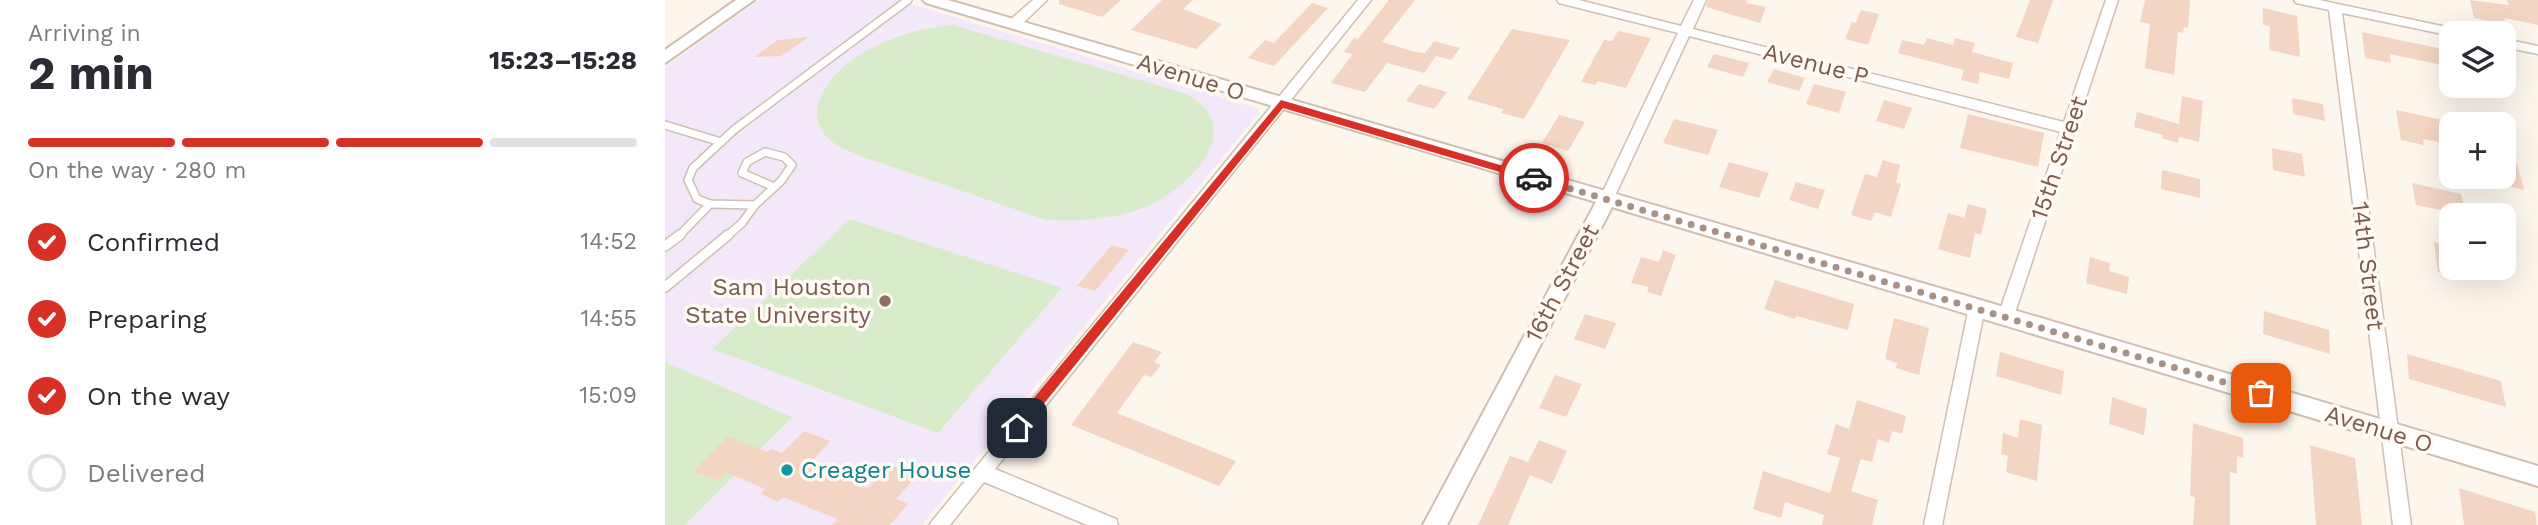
<!DOCTYPE html>
<meta charset="utf-8">
<style>
body{margin:0;font-family:"Work Sans",sans-serif;background:#f7f7f7;color:#2b2b33;height:100vh;display:flex;flex-direction:column;font-size:26px;white-space:nowrap}
*{box-sizing:border-box;margin:0}
p{font-size:23px;color:#7c7c81}
.icon{flex:none;width:38px;height:38px;fill:none;stroke:currentColor;stroke-width:2;stroke-linecap:round;stroke-linejoin:round}
.map{position:relative;flex:1;overflow:hidden}
.side{display:flex;flex-direction:column;background:#fff;width:665px}
.side>*{flex:none}
.fabs{position:absolute;left:1774px;top:21px;display:grid;gap:14px}
.fabs a{display:grid;place-items:center;width:77px;height:77px;border-radius:14px;background:#fff;box-shadow:0 7px 28px #0002;font-size:35px}
.pin{position:absolute;display:grid;place-items:center;width:60px;height:60px;color:#fff;margin:-30px;border-radius:14px;box-shadow:0 4px 10px #0006}
.courier{position:absolute;display:grid;place-items:center;width:70px;height:70px;margin:-35px;border:5px solid #d93025;border-radius:50%;background:#fff;color:#222;box-shadow:0 2px 9px #0007}
.summary em{font-style:normal;font-weight:700}
.summary div{display:flex;flex-direction:column-reverse}
.summary{display:flex;align-items:center;justify-content:space-between;height:119px;padding:0 28px}
h1{font-size:46px;font-weight:700;line-height:52px}
.bar{display:grid;grid-template-columns:repeat(4,1fr);gap:10px 7px;align-content:center;height:84px;padding:0 28px}
.bar i{height:9px;border-radius:5px;background:#e1e1e2}
.bar .active{background:#d93025}
.bar p{grid-column:span 4}
ol{padding:0 28px;list-style:none}
li{display:flex;align-items:center;gap:21px;height:77px}
li p{margin-inline-start:auto}
li .icon{padding:7px;border-radius:50%;background:#d93025;color:#fff;stroke-width:4}
li:last-child{color:#7c7c81}
li i{width:38px;height:38px;border:4px solid #e1e1e2;border-radius:50%}
main{display:flex;flex:1;min-height:0}
.map>svg:first-child{display:block}
.education{fill:#f3e8fa}
.green{fill:#d8ecc9}
.building{fill:#f3d5c3}
.lines{fill:none;stroke-linecap:round;stroke-linejoin:round}
.service-far1-casing{stroke:#d1beb0;stroke-width:10}
.service-casing{stroke:#d1beb0;stroke-width:12}
.minor-casing{stroke:#d1beb0;stroke-width:3}
.tertiary-casing{stroke:#d1beb0;stroke-width:4}
.service-far1{stroke:#fff;stroke-width:7}
.service{stroke:#fff;stroke-width:9}
.minor{fill:#fff;fill-rule:evenodd}
.tertiary{fill:#fff;fill-rule:evenodd}
.route{fill:#d93025}
.done{stroke:#a89285;stroke-width:7;stroke-dasharray:0 12.6}
.education-dot{fill:#8d6e63;stroke:#fffaf3;stroke-width:2.5}
.culture-dot{fill:#0f9aa8;stroke:#fffaf3;stroke-width:2.5}
.labels{text-anchor:middle;dominant-baseline:central;stroke-width:7;stroke-linejoin:round;paint-order:stroke}
.street-label{font-size:24px;fill:#7a5c4d;stroke:#fffaf3}
.education-label{font-size:24px;fill:#785e54;stroke:#fffaf3;text-anchor:end}
.culture-label{font-size:24px;fill:#0d838f;stroke:#fffaf3;text-anchor:start}
</style>
<main>
<section class="side">
<div class="summary"><div><h1>2 min</h1><p>Arriving in</p></div><em>15:23–15:28</em></div>
<div class="bar"><i class="active"></i><i class="active"></i><i class="active"></i><i></i><p>On the way · 280 m</p></div>
<ol>
<li><svg class="icon" aria-label="check" viewBox="0 0 24 24"><path d="M5 12l5 5 9-10"/></svg>Confirmed<p>14:52</p></li>
<li><svg class="icon" aria-label="check" viewBox="0 0 24 24"><path d="M5 12l5 5 9-10"/></svg>Preparing<p>14:55</p></li>
<li><svg class="icon" aria-label="check" viewBox="0 0 24 24"><path d="M5 12l5 5 9-10"/></svg>On the way<p>15:09</p></li>
<li><i></i>Delivered</li>
</ol>
</section>
<div class="map">
<svg width="1873" height="525" viewBox="0 0 1873 525">
<rect width="100%" height="100%" fill="#fdf6ec"/>
<!-- education -->
<polygon class="education" points="94,0 233,0 592,108 594,113 257,525 0,525 0,67"/>
<!-- green -->
<g class="green">
<path d="M288,25l234,69c64,36 -1,97 -44,114 -29,11 -65,14 -97,12l-183,-63c-11,-5 -24,-9 -33,-17 -10,-9 -15,-21 -12,-34 12,-51 89,-78 135,-81z"/>
<polygon points="185,219 397,288 273,433 47,349"/>
<polygon points="0,362 127,417 20,525 0,525"/>
</g>
<!-- building -->
<g class="building">
<polygon points="394,0 456,0 437,17 394,4"/>
<polygon points="497,0 528,0 518,9 557,24 531,49 466,30"/>
<polygon points="724,0 750,0 717,42 750,52 760,53 769,41 795,48 786,60 771,56 759,73 722,63 700,92 666,83 688,54 679,52 689,38 693,39"/>
<polygon points="1043,0 1082,0 1081,3 1101,7 1095,23 1041,7"/>
<polygon points="1365,0 1388,0 1373,43 1351,37"/>
<polygon points="1480,0 1525,0 1523,28 1519,27 1518,33 1513,32 1509,75 1480,68 1485,24 1475,22"/>
<polygon points="1805,0 1844,5 1842,0 1873,0 1873,25 1839,18 1841,24 1809,18"/>
<polygon points="647,3 663,8 609,66 583,58 600,40 609,43"/>
<polygon points="1598,8 1632,16 1635,57 1604,50 1605,26 1598,25"/>
<polygon points="1196,10 1214,14 1203,45 1180,39 1187,22 1191,23"/>
<polygon points="847,29 905,40 859,119 836,113 838,109 802,99"/>
<polygon points="953,31 986,38 961,88 933,81 930,85 916,82 939,40 947,41"/>
<polygon points="1697,32 1782,50 1786,67 1725,54 1726,63 1700,58"/>
<polygon points="144,37 116,56 89,57 113,40"/>
<polygon points="1262,38 1288,45 1290,38 1310,43 1307,52 1348,63 1344,79 1315,72 1313,84 1296,80 1299,70 1233,53 1237,40 1259,45"/>
<polygon points="1049,54 1084,63 1078,77 1042,67"/>
<polygon points="1109,69 1140,78 1134,91 1102,82"/>
<polygon points="754,84 782,92 769,109 741,101"/>
<polygon points="1149,84 1181,92 1174,113 1141,104"/>
<polygon points="1517,96 1538,101 1534,142 1514,137 1513,143 1497,138 1498,135 1469,127 1472,112 1514,124"/>
<polygon points="1627,98 1658,104 1660,121 1628,114"/>
<polygon points="1219,100 1247,108 1239,129 1211,121"/>
<polygon points="1731,110 1787,122 1787,145 1758,139 1759,145 1736,140"/>
<polygon points="1303,114 1379,133 1373,167 1295,148"/>
<polygon points="894,115 920,122 903,151 877,143"/>
<polygon points="1009,119 1053,130 1043,155 998,143"/>
<polygon points="1607,148 1637,154 1640,177 1608,170"/>
<polygon points="1218,160 1235,165 1231,183 1236,184 1226,217 1210,212 1206,221 1186,215 1200,174 1212,177"/>
<polygon points="1839,161 1852,164 1859,190 1839,185"/>
<polygon points="1064,162 1104,173 1094,198 1054,187"/>
<polygon points="1497,170 1535,179 1535,198 1496,189"/>
<polygon points="1131,182 1160,190 1153,209 1124,200"/>
<polygon points="1747,183 1796,194 1801,215 1751,205"/>
<polygon points="1303,204 1322,209 1316,235 1310,233 1305,258 1273,249 1283,213 1299,218"/>
<polygon points="1769,242 1787,247 1787,276 1773,272"/>
<polygon points="447,245 464,250 430,291 412,286"/>
<polygon points="998,250 1011,255 996,296 982,292 984,287 966,283 976,257 994,262"/>
<polygon points="1425,257 1445,263 1444,271 1464,277 1462,294 1421,283"/>
<polygon points="1110,280 1189,304 1183,330 1131,316 1130,319 1099,309"/>
<polygon points="1599,311 1664,330 1665,354 1598,334"/>
<polygon points="920,314 951,323 940,349 909,339"/>
<polygon points="1229,318 1264,328 1254,375 1231,368 1232,363 1220,359"/>
<polygon points="468,342 497,352 489,362 496,365 486,377 479,375 452,413 571,461 554,486 406,425"/>
<polygon points="1335,352 1399,371 1396,395 1331,376"/>
<polygon points="1742,354 1836,381 1841,407 1744,379"/>
<polygon points="890,375 917,384 901,417 874,408"/>
<polygon points="1447,397 1482,409 1479,435 1444,424"/>
<polygon points="1192,400 1241,416 1237,434 1227,431 1224,443 1213,439 1207,462 1196,459 1186,491 1213,500 1207,525 1157,525 1159,515 1120,502 1116,518 1088,509 1098,471 1165,493 1175,458 1162,454 1171,424 1184,429"/>
<polygon points="1355,419 1377,425 1372,481 1341,472 1343,456 1336,454 1338,433 1353,438"/>
<polygon points="1528,423 1578,438 1578,458 1572,456 1572,474 1565,472 1565,525 1528,525 1530,497 1525,496"/>
<polygon points="139,431 165,441 144,464 203,488 224,464 252,476 231,499 243,504 225,525 167,525 172,519 118,497 113,502 96,494 100,489 60,472 52,480 28,471 63,436 103,452 106,449 117,453"/>
<polygon points="874,440 902,451 887,484 865,475 843,525 813,525 845,456 863,462"/>
<polygon points="1645,445 1690,458 1697,525 1651,525"/>
<polygon points="1794,488 1870,512 1872,525 1799,525"/>
</g>
<g class="lines">
<defs>
<g id="service-far1">
<polyline points="0,125 56,142"/>
<polyline points="109,187 77,173 82,162 100,152 119,157 127,165 116,181 90,205 45,204 32,199 23,180 28,168 70,129 243,0"/>
<polyline points="13,237 45,204"/>
<polyline points="61,237 77,223 90,205"/>
</g>
<g id="service">
<polyline points="0,246 15,235"/>
<polyline points="0,287 63,235"/>
</g>
<g id="minor">
<polygon points="368,0 382,0 355,26 345,26 345,20"/>
<polygon points="693,0 706,0 330,469 451,519 453,525 422,525 319,482 285,525 264,525"/>
<polygon points="892,0 914,0 1016,26 1029,0 1041,0 1028,29 1399,122 1441,0 1453,0 1349,316 1347,321 1341,323 1335,321 1333,316 1396,132 1024,36 948,200 941,206 934,200 1013,33 894,3"/>
<polygon points="1629,0 1654,0 1791,29 1797,33 1787,33 1787,36 1677,13 1746,525 1728,525 1664,10 1631,3"/>
<polygon points="1839,39 1873,46 1873,54 1839,47"/>
<polygon points="1312,300 1318,302 1320,307 1277,525 1259,525 1304,307 1306,302"/>
</g>
<g id="tertiary">
<polygon points="71,0 89,0 0,63 0,50"/>
<polygon points="258,0 283,0 1312,299 1873,466 1873,486 947,207 782,525 758,525 931,202 261,3"/>
</g>
</defs>
<!-- service-far1 casing -->
<use href="#service-far1" class="service-far1-casing"/>
<!-- service casing -->
<use href="#service" class="service-casing"/>
<!-- minor casing -->
<use href="#minor" class="minor-casing"/>
<!-- tertiary casing -->
<use href="#tertiary" class="tertiary-casing"/>
<!-- service-far1 -->
<use href="#service-far1" class="service-far1"/>
<!-- service -->
<use href="#service" class="service"/>
<!-- minor -->
<use href="#minor" class="minor"/>
<!-- tertiary -->
<use href="#tertiary" class="tertiary"/>
</g>
<!-- route -->
<polygon class="route" points="616,100 869,175 874,178 869,182 618,108 356,432 347,432 347,424"/>
<g class="lines">
<!-- done -->
<polyline class="done" points="869,178 1596,393"/>
</g>
<!-- markers -->
<circle class="education-dot" cx="220" cy="301" r="7"/>
<circle class="culture-dot" cx="122" cy="470" r="7"/>
<g class="labels">
<!-- street labels -->
<g class="street-label">
<text transform="translate(1151 64) rotate(14)">Avenue P</text>
<text transform="translate(526 77) rotate(17)">Avenue O</text>
<text transform="translate(1394 158) rotate(-71)">15th Street</text>
<text transform="translate(1703 266) rotate(83)">14th Street</text>
<text transform="translate(897 283) rotate(-62)">16th Street</text>
<text transform="translate(1714 429) rotate(17)">Avenue O</text>
</g>
<!-- education labels -->
<g class="education-label">
<text x="206" y="287">Sam Houston<tspan x="206" dy="28">State University</tspan></text>
</g>
<!-- culture labels -->
<g class="culture-label">
<text x="136" y="470">Creager House</text>
</g>
</g>
</svg>
<div class="fabs">
<a><svg class="icon" aria-label="layers" viewBox="0 0 24 24"><path d="M12 4l9 5-9 5-9-5zM3 14l9 5 9-5"/></svg></a>
<a>+</a>
<a>−</a>
</div>
<div class="pin" style="left:1596px;top:393px;background:#ea580c"><svg class="icon" aria-label="bag" viewBox="0 0 24 24"><path d="M5 8h14l-1 12H6zM9 8a3 3 0 0 1 6 0"/></svg></div>
<div class="pin" style="left:352px;top:428px;background:#1f2937"><svg class="icon" aria-label="home" viewBox="0 0 24 24"><path d="M3 11l9-7 9 7M6 9v11h12V9"/></svg></div>
<div class="courier" style="left:869px;top:178px"><svg class="icon" aria-label="car" viewBox="0 0 24 24"><path d="M5 17H2v-5l4-1 3-4h7l3 4 3 1v5h-3M9 17h6M6 11h13"/><circle cx="7" cy="17" r="2"/><circle cx="17" cy="17" r="2"/></svg></div>
</div>
</main>
